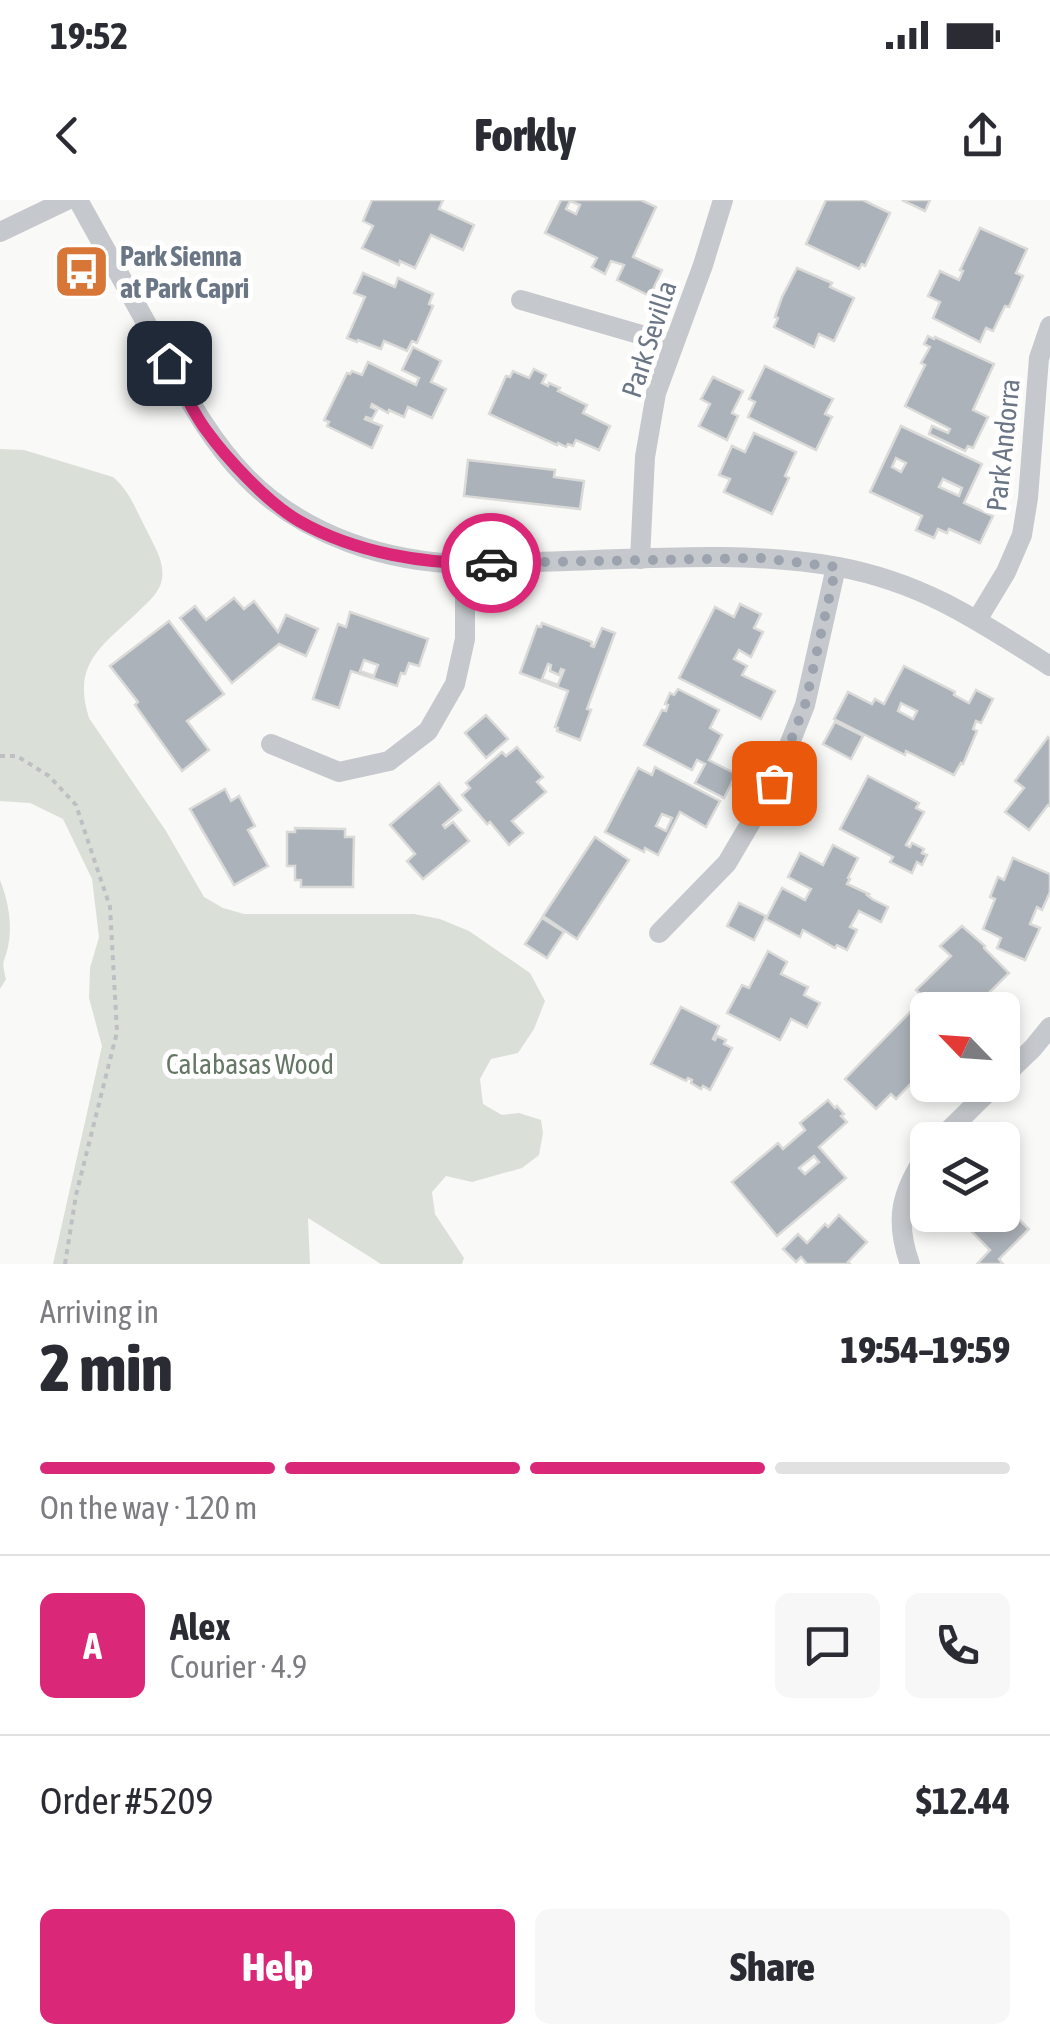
<!DOCTYPE html>
<meta charset="utf-8">
<style>
body{margin:0;font-family:"Asap Condensed",sans-serif;background:#f7f7f7;color:#2b2b33;height:100vh;display:flex;flex-direction:column;font-size:38px;white-space:nowrap}
*{box-sizing:border-box;margin:0}
p{font-size:32px;color:#7c7c81}
.icon{flex:none;width:55px;height:55px;fill:none;stroke:currentColor;stroke-width:2;stroke-linecap:round;stroke-linejoin:round}
.map{position:relative;height:1064px;overflow:hidden}
.side{display:flex;flex-direction:column;background:#fff;flex:1}
.side>*{flex:none}
.needle{width:65px;rotate:295deg}
.fabs{position:absolute;left:910px;top:792px;display:grid;gap:20px}
.fabs a{display:grid;place-items:center;width:110px;height:110px;border-radius:15px;background:#fff;box-shadow:0 5px 15px #0003;font-size:50px}
.pin{position:absolute;display:grid;place-items:center;width:85px;height:85px;color:#fff;margin:-42px;border-radius:20px;box-shadow:0 5px 15px #0006}
.courier{position:absolute;display:grid;place-items:center;width:100px;height:100px;margin:-50px;border:8px solid #db2777;border-radius:50%;background:#fff;color:#222;box-shadow:0 2px 12px #0007}
.headline em{font-style:normal;font-weight:800}
.headline div{display:flex;flex-direction:column-reverse}
.headline{display:flex;align-items:center;justify-content:space-between;height:170px;padding:0 40px}
h1{font-size:65px;font-weight:800;line-height:75px}
.bar{display:grid;grid-template-columns:repeat(4,1fr);gap:15px 10px;align-content:center;height:120px;padding:0 40px}
.bar i{height:12px;border-radius:8px;background:#e1e1e2}
.bar .selected{background:#db2777}
.bar p{grid-column:span 4}
.line{display:flex;align-items:center;gap:25px;padding:0 40px;border-top:2px solid #e1e1e2}
.line div{flex:1}
.round{display:grid;place-items:center;flex:none;width:105px;height:105px;border-radius:15px;background:#f7f7f7}
.button{display:flex;gap:20px;margin-top:auto;padding:20px 40px}
.button a{flex:1;height:115px;border-radius:15px;background:#db2777;color:#fff;font-size:40px;font-weight:800;line-height:115px;text-align:center}
.button a+a{background:#f7f7f7;color:#2b2b33}
.status{display:flex;justify-content:space-between;align-items:center;height:70px;padding:0 50px;background:#fff;direction:ltr}
.status svg{height:28px;fill:currentColor}
header{display:flex;justify-content:space-between;align-items:center;height:130px;padding:0 40px;background:#fff;font-size:45px;font-weight:800}
.map>svg:first-child{display:block}
.green{fill:#dae0d8}
.building{fill:#acb2b9;stroke:#dadbd9;stroke-width:2.5;fill-rule:evenodd}
.lines{fill:none;stroke-linecap:round;stroke-linejoin:round}
.path{stroke:#bdbfc2;stroke-width:4;stroke-dasharray:5 5;stroke-linecap:butt}
.minor{stroke:#c5c8cc;stroke-width:20}
.done{stroke:#9ca3ae;stroke-width:10;stroke-dasharray:0 18}
.route{stroke:#db2777;stroke-width:12}
.labels{text-anchor:middle;dominant-baseline:central;stroke-width:10;stroke-linejoin:round;paint-order:stroke}
.poi-label{font-size:28px;font-weight:bold;fill:#6a7586;stroke:#fff;text-anchor:start}
.street-label{font-size:28px;fill:#6a7586;stroke:#fff}
.park-label{font-size:28px;fill:#657865;stroke:#fff}
</style>
<div class="status"><b>19:52</b><svg viewBox="0 0 49 12"><path d="M0 12V9h3v3zM5 12V6h3v6zM10 12V3h3v9zM15 12V0h3v12zM26 1h20v11H26zM47 4h2v5h-2z"/></svg></div>
<header><svg class="icon" aria-label="back" viewBox="0 0 24 24"><path d="M15 5l-7 7 7 7"/></svg>Forkly<svg class="icon" aria-label="share" viewBox="0 0 24 24"><path d="M12 15V3M7 8l5-5 5 5M5 13v7h14v-7"/></svg></header>
<div class="map">
<svg width="1050" height="1064" viewBox="0 0 1050 1064">
<rect width="100%" height="100%" fill="#f9f9f7"/>
<!-- green -->
<g class="green">
<path d="M0,249l24,1 89,27c16,13 23,33 33,52 7,15 19,32 16,50 -2,13 -13,22 -22,31 -36,35 -69,52 -51,108l77,113 38,66 19,11 21,6h170l26,5 29,12 61,42 15,28 -11,28 -16,24 -27,6 -11,20 3,25 19,11 17,-2 22,7 2,13 -4,22 -17,13 -50,14 -26,-6 -14,16 3,22 29,44 -2,6h-81l-73,-46 2,46h-257l49,-218 -13,-48 1,-30 9,-31 -7,-58 -29,-60 -33,-16 -30,-2z"/>
<path d="M0,680c8,20 13,45 8,67 -4,18 -7,11 -2,32l-6,10z"/>
</g>
<!-- building -->
<g class="building">
<polygon points="372,0 443,0 439,9 474,25 463,50 431,35 415,68 400,61 399,65 362,48 373,26 363,21"/>
<path d="M561,0h80l15,7 -23,50 29,13 -12,26 -33,-16 7,-15 -13,-4 -6,13 -13,-7 5,-9 -52,-25zM570,1l10,4 -4,9 -10,-5z"/>
<polygon points="826,0 863,0 890,13 865,66 862,64 859,69 806,44"/>
<polygon points="902,0 930,0 925,11"/>
<polygon points="980,28 1027,49 1016,73 1023,76 1009,107 1005,106 993,131 986,128 980,142 933,118 940,102 928,96 940,71 959,80 963,71 960,70"/>
<polygon points="797,68 832,83 830,87 854,98 834,141 819,134 814,147 774,127 778,118 775,117 782,97"/>
<polygon points="363,73 395,87 398,78 433,94 429,104 433,106 417,143 412,141 407,151 384,141 381,149 358,140 357,142 347,138 365,97 354,93"/>
<polygon points="928,136 934,139 935,137 994,164 973,210 988,217 973,248 968,246 965,251 929,234 932,226 948,233 950,229 905,206 925,165 921,163 930,147 924,144"/>
<polygon points="413,147 441,161 431,182 446,189 432,218 408,207 404,217 389,210 388,213 372,204 371,207 377,210 372,219 366,217 365,219 382,226 372,248 327,226 329,222 324,220 347,173 350,174 352,171 362,175 368,162 416,185 419,178 402,170"/>
<polygon points="765,166 833,199 825,214 832,217 816,250 748,217 755,202 749,199"/>
<polygon points="534,169 546,175 542,183 548,186 549,183 560,188 558,191 587,205 583,213 610,226 599,250 576,240 573,246 568,244 566,247 558,243 557,245 489,214 506,176 510,177 513,171 529,178"/>
<polygon points="713,177 743,191 732,213 738,216 727,240 699,226 710,204 701,199"/>
<path d="M901,226l81,38 -18,39 29,13 -13,27 -31,-14 -2,4 -9,-4 -4,9 -18,-8 6,-14 -52,-24zM896,258l10,5 -5,9 -9,-5zM943,279l19,9 -3,8 -20,-9z"/>
<polygon points="754,233 796,252 785,276 789,278 772,314 724,292 730,279 719,275 732,246 745,252"/>
<polygon points="468,260 555,270 554,277 584,281 580,309 464,296"/>
<polygon points="234,398 244,409 254,401 278,432 286,415 318,429 306,456 279,444 232,483 180,418 195,406 206,420"/>
<polygon points="740,404 761,414 754,428 763,432 751,457 739,450 734,459 747,466 742,475 775,491 761,519 679,478 715,407 734,417"/>
<path d="M350,412l78,27 -9,27 -10,-3 -4,11 -4,-1 -4,13 -46,-15 -12,37 -26,-9 25,-75 8,3zM364,460l14,5 -4,11 -14,-5z"/>
<polygon points="169,421 224,494 187,521 209,550 182,571 135,505 138,502 110,466"/>
<path d="M542,423l50,19 -1,4 3,1 8,-19 13,5 -28,76 4,1 -11,30 -23,-9 1,-3 -3,-1 13,-36 -48,-18 17,-47 4,1zM548,464l3,1 -1,6 9,4 2,-6 3,1 -6,15 -16,-6z"/>
<path d="M904,466l51,26 -1,3 15,8 7,-13 17,9 -12,24 -5,-2 -3,8 4,2 -14,33 -2,-1 -7,12 -48,-24 -1,4 -71,-36 14,-27 24,12 3,-5 9,5zM901,503l16,8 -4,8 -15,-8z"/>
<polygon points="678,489 719,510 710,528 722,535 709,560 736,574 724,598 695,583 705,564 697,560 692,570 644,545 662,510 666,511 668,505 665,504 670,493 674,495"/>
<polygon points="486,515 508,539 486,558 465,533"/>
<polygon points="835,522 863,536 851,559 823,544"/>
<polygon points="1048,537 1050,539 1050,606 1048,605 1029,630 1005,612 1024,588 1015,581"/>
<polygon points="517,547 543,577 537,582 546,592 512,621 523,633 509,645 490,622 487,624 462,595 470,588 466,583 502,552 506,556"/>
<path d="M655,567l65,34 -14,26 -26,-15 -22,43 -13,-7 -1,4 -39,-20 33,-64 14,7zM662,614l10,4 -6,13 -10,-5z"/>
<polygon points="868,576 919,603 916,608 924,612 906,645 910,647 912,643 924,649 922,653 927,655 922,665 917,662 912,673 890,662 893,657 840,629"/>
<polygon points="439,583 461,610 443,625 445,628 453,622 469,641 423,679 407,661 415,654 390,625"/>
<polygon points="225,589 231,601 239,596 255,626 248,630 268,666 234,685 190,609"/>
<polygon points="295,628 345,629 345,637 354,637 353,687 301,687 301,680 295,680 295,666 287,666 287,632 295,632"/>
<polygon points="595,637 629,660 577,739 543,716"/>
<polygon points="833,645 858,658 848,678 850,679 847,684 869,694 867,695 872,699 888,707 881,722 859,711 850,727 857,730 847,750 837,745 835,748 803,730 800,737 766,719 782,688 805,700 811,689 788,677 800,653 823,665"/>
<polygon points="1013,658 1050,674 1050,692 1042,710 1037,707 1030,724 1040,728 1025,760 997,748 1001,738 983,729 995,699 990,697 998,677 1004,680"/>
<polygon points="739,703 766,716 754,740 727,726"/>
<polygon points="542,718 564,732 547,758 525,744"/>
<polygon points="962,726 985,746 984,748 1009,773 972,810 936,810 916,790 951,756 940,746"/>
<polygon points="768,751 787,762 781,774 808,787 804,795 820,803 807,827 791,819 780,840 727,813 742,785 749,788"/>
<polygon points="681,807 719,826 713,839 715,840 717,836 726,840 724,844 732,848 710,890 703,886 701,889 691,883 692,880 688,878 686,881 651,864"/>
<polygon points="913,809 928,823 928,870 921,864 915,871 919,875 896,899 891,894 876,909 845,879"/>
<path d="M828,900l7,8 2,-2 7,8 -3,2 6,6 -28,25 27,31 -69,58 -45,-54 46,-39 5,6 22,-19 -5,-7zM814,956l5,6 -14,12 -6,-6z"/>
<polygon points="1002,1003 1029,1029 999,1059 1003,1064 977,1064 990,1050 958,1018 961,1015 1002,1015"/>
<polygon points="839,1015 867,1042 848,1062 850,1064 807,1064 801,1057 796,1062 783,1049 798,1034 807,1043 825,1024 828,1027"/>
</g>
<g class="lines">
<!-- path -->
<polyline class="path" points="0,556 17,556 49,576 76,605 110,707 117,832 76,995 65,1064"/>
<!-- minor -->
<g class="minor">
<path d="M78,0c27,49 54,97 81,146 26,47 50,94 88,132 57,58 141,85 221,86 32,0 65,-2 98,-3 90,-3 184,-10 273,6 85,16 140,54 211,99"/>
<polyline points="0,32 67,0"/>
<polyline points="521,100 673,144"/>
<polyline points="640,359 645,257 656,193 703,65 723,0"/>
<polyline points="977,420 1006,372 1022,335 1028,298 1039,158 1050,126"/>
<polyline points="271,544 339,572 389,561 428,531 455,484 465,439 465,364"/>
<polyline points="659,733 727,663 774,583 805,505 836,367"/>
<polyline points="1002,878 1033,848 1050,827"/>
<polyline points="939,940 995,885"/>
<path d="M910,1064c-16,-45 -9,-72 18,-112"/>
</g>
</g>
<g class="lines">
<!-- done -->
<polyline class="done" points="491,363 760,358 836,367 805,505 774,583"/>
<!-- route -->
<path class="route" d="M169,163c12,22 22,47 37,67 21,29 62,73 93,91 56,32 128,44 192,42"/>
</g>
<!-- icons -->
<defs>
<symbol id="bus-square" viewBox="-11 -11 22 22"><rect x="-9" y="-9" width="18" height="18" rx="4" fill="#d87638" stroke="#fff"/><path d="M-5-6H5V4H4V6H2V4H-2V6H-4V4H-5ZM-3.5-4V0h7V-4ZM-3.5 1.2v1.5H-2V1.2ZM2 1.2v1.5H3.5V1.2Z" fill="#fff"/></symbol>
</defs>
<g fill-rule="evenodd">
<use href="#bus-square" x="50" y="40" width="63" height="63"/>
</g>
<g class="labels">
<!-- poi labels -->
<g class="poi-label">
<text x="120" y="56">Park Sienna<tspan x="120" dy="32">at Park Capri</tspan></text>
</g>
<!-- street labels -->
<g class="street-label">
<text transform="translate(649 139) rotate(-72)">Park Sevilla</text>
<text transform="translate(1003 245) rotate(-84)">Park Andorra</text>
</g>
<!-- park labels -->
<g class="park-label">
<text x="250" y="864">Calabasas Wood</text>
</g>
</g>
</svg>
<div class="fabs">
<a><svg class="needle" viewBox="-14 -14 28 28"><path d="M0-13l5 13h-10z" fill="#e53935"/><path d="M0 13l5-13h-10z" fill="#7c7c81"/></svg></a>
<a><svg class="icon" aria-label="layers" viewBox="0 0 24 24"><path d="M12 4l9 5-9 5-9-5zM3 14l9 5 9-5"/></svg></a>
</div>
<div class="pin" style="left:774px;top:583px;background:#ea580c"><svg class="icon" aria-label="bag" viewBox="0 0 24 24"><path d="M5 8h14l-1 12H6zM9 8a3 3 0 0 1 6 0"/></svg></div>
<div class="pin" style="left:169px;top:163px;background:#1f2937"><svg class="icon" aria-label="home" viewBox="0 0 24 24"><path d="M3 11l9-7 9 7M6 9v11h12V9"/></svg></div>
<div class="courier" style="left:491px;top:363px"><svg class="icon" aria-label="car" viewBox="0 0 24 24"><path d="M5 17H2v-5l4-1 3-4h7l3 4 3 1v5h-3M9 17h6M6 11h13"/><circle cx="7" cy="17" r="2"/><circle cx="17" cy="17" r="2"/></svg></div>
</div>
<section class="side">
<div class="headline"><div><h1>2 min</h1><p>Arriving in</p></div><em>19:54–19:59</em></div>
<div class="bar"><i class="selected"></i><i class="selected"></i><i class="selected"></i><i></i><p>On the way · 120 m</p></div>
<div class="line" style="height:180px"><b class="round" style="background:#db2777;color:#fff">A</b><div><b>Alex</b><p>Courier · 4.9</p></div><a class="round"><svg class="icon" aria-label="chat" viewBox="0 0 24 24"><path d="M4 5h16v11H9l-5 4z"/></svg></a><a class="round"><svg class="icon" aria-label="phone" viewBox="0 0 24 24"><path d="M5 4h4l2 5-3 2q2 4 5 5l2-3 5 2v4C11 20 4 13 5 4z"/></svg></a></div>
<div class="line" style="height:130px"><div>Order #5209</div><b>$12.44</b></div>
<div class="button"><a>Help</a><a>Share</a></div>
</section>
